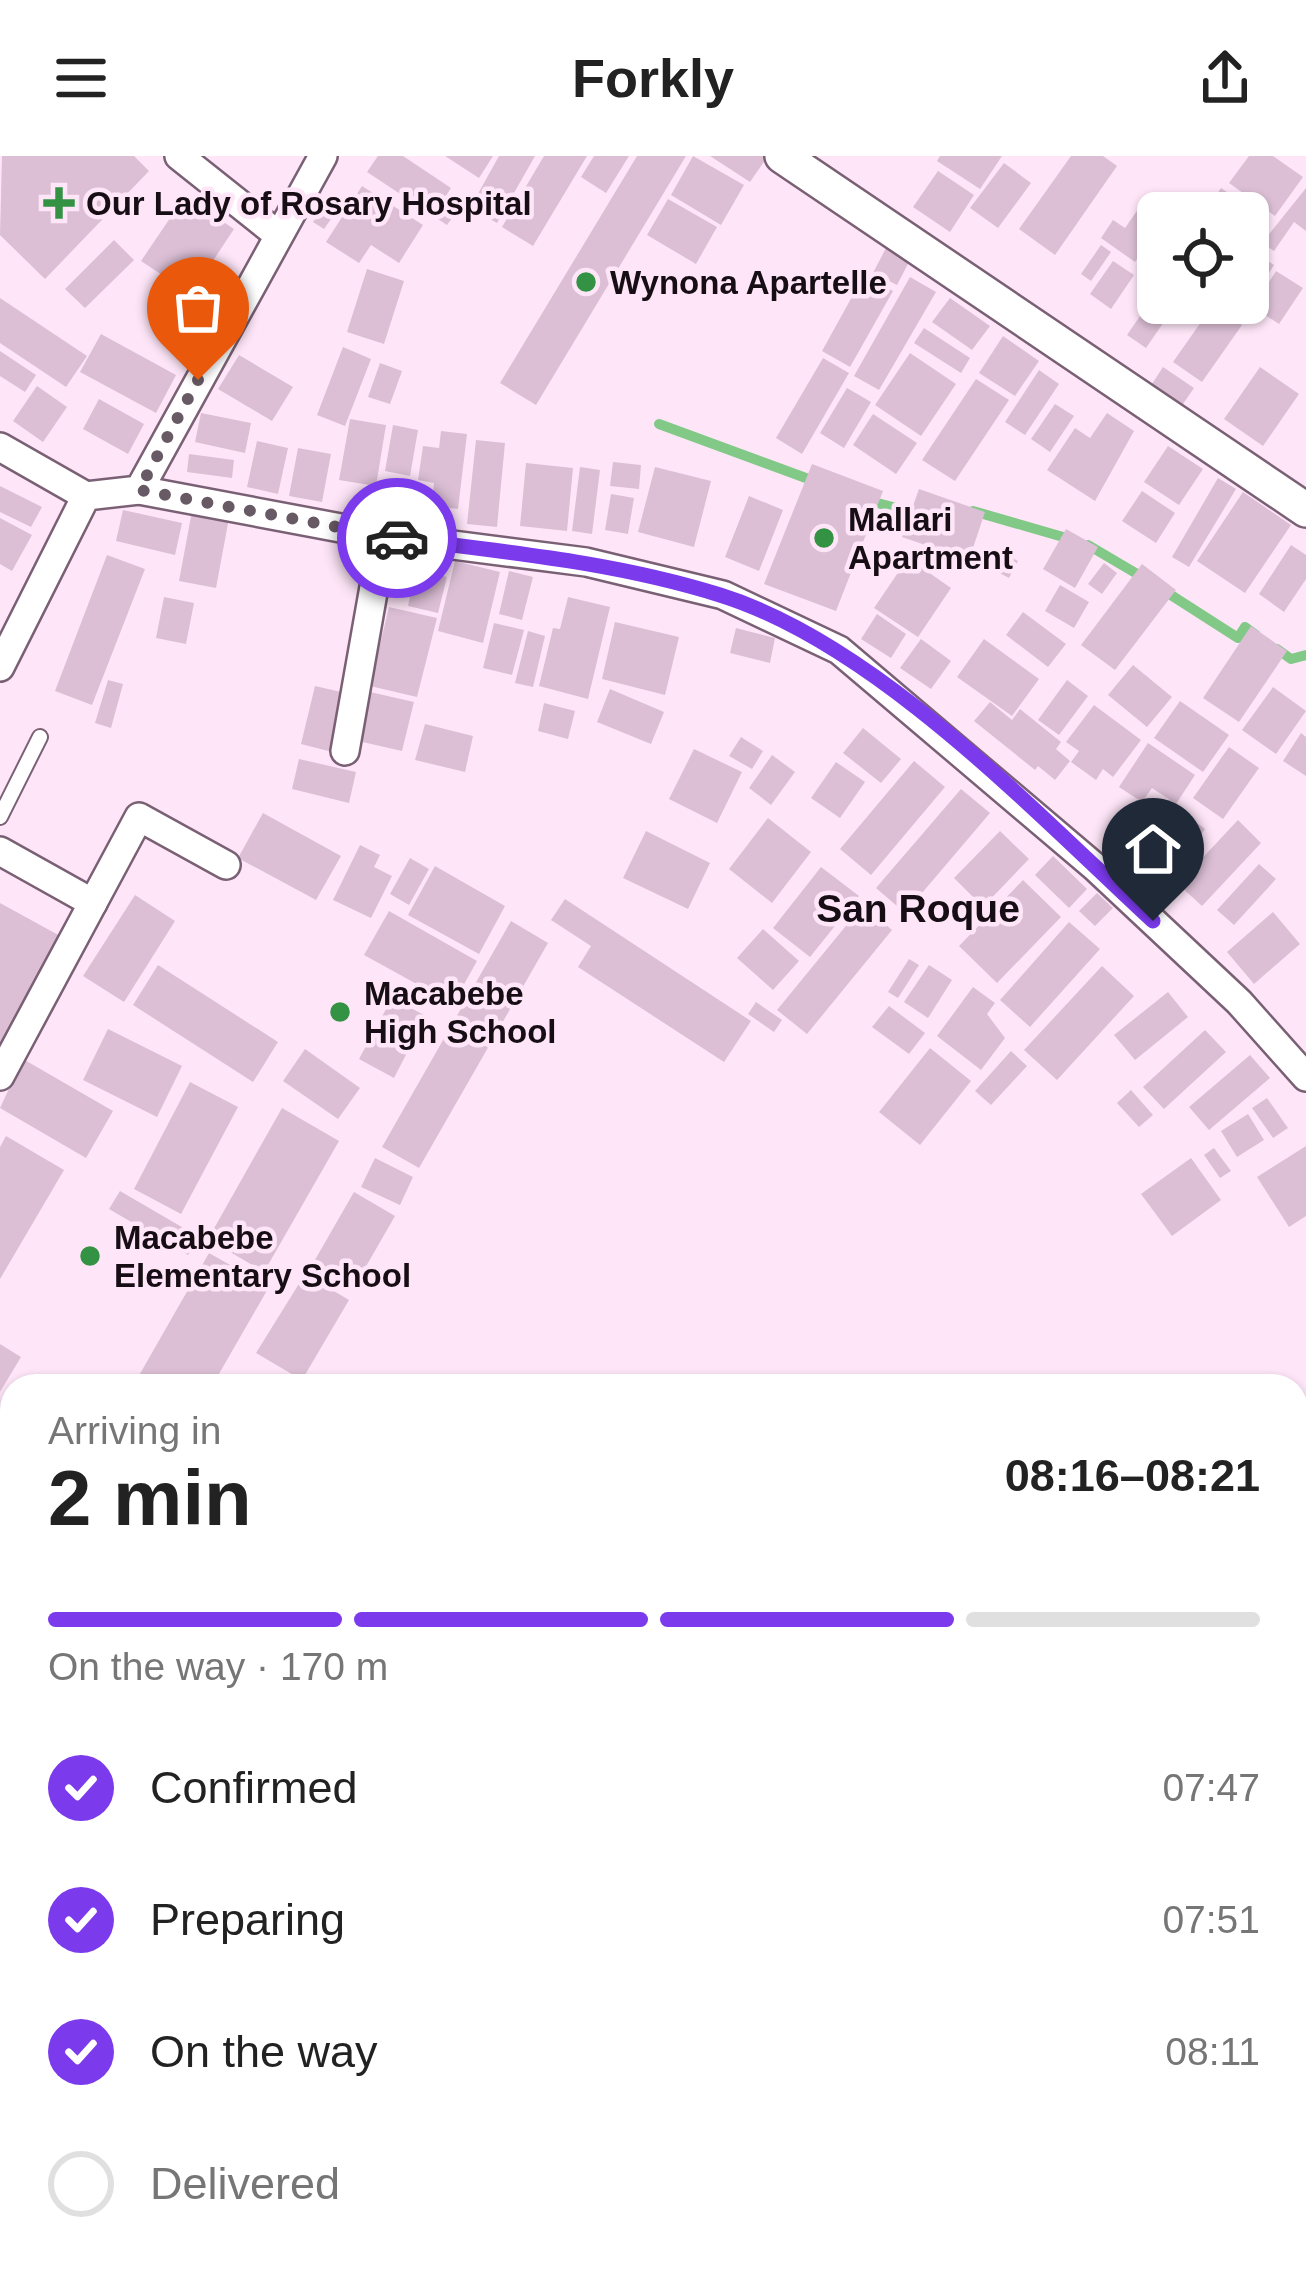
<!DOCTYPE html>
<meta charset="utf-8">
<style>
body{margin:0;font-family:Arial,sans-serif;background:#f6f6f6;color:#222;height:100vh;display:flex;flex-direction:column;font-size:45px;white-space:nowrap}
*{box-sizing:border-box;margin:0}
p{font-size:39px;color:#767676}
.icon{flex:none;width:66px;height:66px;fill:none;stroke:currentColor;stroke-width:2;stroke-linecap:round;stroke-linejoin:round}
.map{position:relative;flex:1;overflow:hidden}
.details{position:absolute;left:0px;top:1218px;width:1308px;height:903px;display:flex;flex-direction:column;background:#fff;border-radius:36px 36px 0 0;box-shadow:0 3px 9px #0004}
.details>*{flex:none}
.fabs{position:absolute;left:1137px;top:36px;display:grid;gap:24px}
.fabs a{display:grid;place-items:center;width:132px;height:132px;border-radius:18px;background:#fff;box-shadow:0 3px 9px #0004;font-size:60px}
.pin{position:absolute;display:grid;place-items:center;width:102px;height:102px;color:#fff;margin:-123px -51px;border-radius:50% 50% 50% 0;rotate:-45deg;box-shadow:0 0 12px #0007}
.pin .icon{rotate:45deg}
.courier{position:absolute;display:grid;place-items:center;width:120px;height:120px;margin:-60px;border:9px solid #7c3aed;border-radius:50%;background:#fff;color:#222;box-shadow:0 3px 15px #0007}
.overview em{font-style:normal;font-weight:600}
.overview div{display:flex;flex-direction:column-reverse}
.overview{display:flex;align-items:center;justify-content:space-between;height:204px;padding:0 48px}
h1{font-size:78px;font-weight:600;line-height:90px}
.bar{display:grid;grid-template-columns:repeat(4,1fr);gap:18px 12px;align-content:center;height:144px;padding:0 48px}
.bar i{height:15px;border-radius:9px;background:#e0e0e0}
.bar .selected{background:#7c3aed}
.bar p{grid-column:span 4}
ol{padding:0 48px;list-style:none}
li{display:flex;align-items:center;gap:36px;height:132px}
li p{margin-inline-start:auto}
li .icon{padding:12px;border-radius:50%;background:#7c3aed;color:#fff;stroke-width:4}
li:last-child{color:#767676}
li i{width:66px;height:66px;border:6px solid #e0e0e0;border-radius:50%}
header{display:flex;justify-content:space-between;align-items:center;height:156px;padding:0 48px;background:#fff;font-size:54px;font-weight:600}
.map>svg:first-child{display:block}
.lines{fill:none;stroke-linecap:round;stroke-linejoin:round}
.stream{stroke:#82c988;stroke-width:10}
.building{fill:#dcbfd5}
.service-casing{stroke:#7a6074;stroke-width:18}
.minor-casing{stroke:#7a6074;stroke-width:32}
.tertiary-casing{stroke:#7a6074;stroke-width:38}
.service{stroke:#fff;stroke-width:14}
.minor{stroke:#fff;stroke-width:27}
.tertiary{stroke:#fff;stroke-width:33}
.done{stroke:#685a64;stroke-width:12;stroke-dasharray:0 21.6}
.route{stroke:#7c3aed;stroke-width:15}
.poi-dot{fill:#349244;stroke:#fee6f8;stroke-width:4.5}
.labels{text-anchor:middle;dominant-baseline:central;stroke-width:9;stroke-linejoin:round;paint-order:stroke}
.poi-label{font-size:33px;font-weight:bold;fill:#170e15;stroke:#fee6f8;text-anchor:start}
.quarter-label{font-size:39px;font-weight:bold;fill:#170e15;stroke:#fee6f8}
</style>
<header><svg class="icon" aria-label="menu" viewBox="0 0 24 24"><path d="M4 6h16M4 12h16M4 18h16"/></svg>Forkly<svg class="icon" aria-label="share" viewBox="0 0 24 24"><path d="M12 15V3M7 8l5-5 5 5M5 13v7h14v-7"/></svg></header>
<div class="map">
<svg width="1306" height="2120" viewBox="0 0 1306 2120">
<rect width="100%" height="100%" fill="#fee6f8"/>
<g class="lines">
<!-- stream -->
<g class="stream">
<polyline points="659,268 814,325"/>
<polyline points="866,344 923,359"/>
<polyline points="973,355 1070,383"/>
<polyline points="1088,389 1144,422"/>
<polyline points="1160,432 1238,482 1245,471 1256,479"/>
<polyline points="1277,493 1291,503 1306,499"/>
</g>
</g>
<!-- building -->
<g class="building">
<polygon points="2,0 134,0 149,15 45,123 0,79"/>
<polygon points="378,0 403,0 451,32 447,38 462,48 447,69 367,16"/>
<polygon points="445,0 493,0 479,22"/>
<polygon points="499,0 535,0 497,67 470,52"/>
<polygon points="544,0 587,0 533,90 502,71"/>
<polygon points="594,0 629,0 606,37 581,21"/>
<polygon points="637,0 686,0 536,249 500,227"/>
<polygon points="693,0 744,29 721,69 671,39"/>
<polygon points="710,0 768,0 750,26"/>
<polygon points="940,0 1002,0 980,33 937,5"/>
<polygon points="1071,0 1103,0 1117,10 1055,99 1019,73"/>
<polygon points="1249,0 1273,0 1303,21 1275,60 1229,27"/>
<polygon points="1004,7 1031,27 998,72 970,52"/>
<polygon points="938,15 974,39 950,76 913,51"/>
<polygon points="362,30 423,69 399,107 371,89 359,107 326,86"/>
<polygon points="1221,32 1264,61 1248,84 1248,57 1204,57"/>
<polygon points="1306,32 1306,75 1294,66 1274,95 1262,87"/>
<polygon points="331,38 343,46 324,73 313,66"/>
<polygon points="185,40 234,73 191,138 141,105"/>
<polygon points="668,43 717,71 696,108 647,79"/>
<polygon points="1141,49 1158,60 1158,71 1135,106 1101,82 1113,64 1125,72"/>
<polygon points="114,84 134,104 85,152 65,133"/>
<polygon points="1101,89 1111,96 1091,125 1081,118"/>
<polygon points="886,92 910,104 897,129 873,117"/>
<polygon points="1256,97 1274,109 1241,161 1218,147 1248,147 1248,109"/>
<polygon points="1113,105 1134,119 1111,153 1090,138"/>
<polygon points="367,113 404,125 384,188 347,176"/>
<polygon points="1276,115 1303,132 1279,168 1253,151"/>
<polygon points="864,119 893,135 850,211 822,195"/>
<polygon points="910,121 936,136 879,234 854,220"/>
<polygon points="0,142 87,200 66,231 0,187"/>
<polygon points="950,142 990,170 972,194 932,166"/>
<polygon points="1149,147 1168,160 1146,192 1127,179"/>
<polygon points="1213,149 1242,169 1202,226 1173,206"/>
<polygon points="924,172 970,202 961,217 914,187"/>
<polygon points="101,178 176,219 156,257 80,216"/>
<polygon points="1003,180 1039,205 1015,240 979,217"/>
<polygon points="343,191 371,203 345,270 317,259"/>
<polygon points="0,195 36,219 25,236 0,220"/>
<polygon points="910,197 956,228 921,280 875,249"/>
<polygon points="239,199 293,231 272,265 218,233"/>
<polygon points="823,202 849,217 802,298 776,282"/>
<polygon points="380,207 402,215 390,248 368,241"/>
<polygon points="1163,211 1194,232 1183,248 1152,228"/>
<polygon points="1260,211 1299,238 1263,290 1224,263"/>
<polygon points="1039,214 1059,228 1025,279 1005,266"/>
<polygon points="976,223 1009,244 955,325 922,304"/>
<polygon points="37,230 67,251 43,286 13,265"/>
<polygon points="847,232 871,246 844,292 820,277"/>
<polygon points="99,243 144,268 128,298 83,273"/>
<polygon points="1055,248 1074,260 1050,296 1031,283"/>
<polygon points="201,257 251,267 245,297 195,286"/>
<polygon points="1107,257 1134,275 1095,345 1047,314 1075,272 1090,282"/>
<polygon points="873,258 917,287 896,318 853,289"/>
<polygon points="350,263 386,269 376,330 339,324"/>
<polygon points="393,269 418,274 410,320 385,315"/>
<polygon points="441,275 467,278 458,353 432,350 434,327 418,324 423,290 439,292"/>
<polygon points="476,284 505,287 497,371 467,368"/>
<polygon points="257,285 288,292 278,338 247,331"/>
<polygon points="1168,290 1203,313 1179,349 1144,326"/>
<polygon points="298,292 331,298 322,346 289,340"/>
<polygon points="189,298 234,304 232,322 187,316"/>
<polygon points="613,306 641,309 639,333 610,330"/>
<polygon points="526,307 573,312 567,375 520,370"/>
<polygon points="812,308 883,335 836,455 764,428"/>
<polygon points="580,311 600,314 592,378 572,375"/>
<polygon points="655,311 711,325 694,391 638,376"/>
<polygon points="1218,322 1236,333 1189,411 1172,401"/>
<polygon points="0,330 42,351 31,371 0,356"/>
<polygon points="919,333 985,356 969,404 902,381"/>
<polygon points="1142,335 1175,357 1156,387 1122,365"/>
<polygon points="1243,336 1291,369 1245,437 1197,405"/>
<polygon points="611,338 634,342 628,378 605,374"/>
<polygon points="749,340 783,354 759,415 725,401"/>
<polygon points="123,354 182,367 175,399 116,385"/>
<polygon points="192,355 229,362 216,432 179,425"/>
<polygon points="0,362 32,379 12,415 0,408"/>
<polygon points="1066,373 1098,391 1075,432 1043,413"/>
<polygon points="1291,389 1306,399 1306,423 1284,456 1259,438"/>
<polygon points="995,393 1018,405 1009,422 986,410"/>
<polygon points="107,399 145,413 92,549 55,535"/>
<polygon points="908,402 951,432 918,481 874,452"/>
<polygon points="455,405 500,416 483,487 438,475"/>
<polygon points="1104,407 1117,417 1102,438 1088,428"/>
<polygon points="1142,408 1176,434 1115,514 1081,489"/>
<polygon points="416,413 447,421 438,457 408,450"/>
<polygon points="509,415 533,421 522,464 499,458"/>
<polygon points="1060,429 1089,446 1074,472 1045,455"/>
<polygon points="164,441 194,447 186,488 156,482"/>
<polygon points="568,441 610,451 588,543 539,530 553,472 560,473"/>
<polygon points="389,451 437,462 417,541 370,530"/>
<polygon points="1023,456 1066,488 1048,511 1006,479"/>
<polygon points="877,458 906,478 891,502 861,483"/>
<polygon points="615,466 679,481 665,539 602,523"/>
<polygon points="494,467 524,474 512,519 483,512"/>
<polygon points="1251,470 1287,495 1239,566 1203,542"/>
<polygon points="736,472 775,482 770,507 730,497"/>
<polygon points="528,475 545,480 533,531 515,527"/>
<polygon points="921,483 951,505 931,533 900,512"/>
<polygon points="984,483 1039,523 1012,560 957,521"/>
<polygon points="1133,509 1172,541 1147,571 1108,539"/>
<polygon points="108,524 123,528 111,572 95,567"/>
<polygon points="1067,524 1088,540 1059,579 1038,564"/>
<polygon points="315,530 350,538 336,597 301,588"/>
<polygon points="1273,531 1306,555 1276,598 1242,574"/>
<polygon points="610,533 664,556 651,588 597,566"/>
<polygon points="370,536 414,546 402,595 358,585"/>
<polygon points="1180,545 1229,579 1203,616 1154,582"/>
<polygon points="990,546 1012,564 1020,553 1061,586 1056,593 1070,605 1055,624 1038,610 1035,614 974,565"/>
<polygon points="544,547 575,555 568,583 538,575"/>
<polygon points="1094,549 1141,584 1113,621 1103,613 1096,624 1071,606 1079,595 1066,586"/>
<polygon points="425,568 473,580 465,616 415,604"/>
<polygon points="863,572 901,603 881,627 843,597"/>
<polygon points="1301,577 1306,581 1306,620 1283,605"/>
<polygon points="741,581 763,595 752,613 729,600"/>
<polygon points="1148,587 1195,619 1176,648 1152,632 1142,646 1119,631"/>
<polygon points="1229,591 1259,612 1223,663 1193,642"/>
<polygon points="694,593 742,616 717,667 669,643"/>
<polygon points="772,599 795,616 771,649 749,632"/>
<polygon points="299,603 356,616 349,647 292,633"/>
<polygon points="914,605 945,631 871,719 840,693"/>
<polygon points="836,606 865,626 840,662 811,642"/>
<polygon points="961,633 990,657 905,757 876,732"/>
<polygon points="1148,647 1163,657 1140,696 1124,687"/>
<polygon points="263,657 341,700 316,744 238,702"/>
<polygon points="1185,658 1205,673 1164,730 1143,715"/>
<polygon points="768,662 811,696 772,747 729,713"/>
<polygon points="1238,664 1261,687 1202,750 1178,728"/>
<polygon points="646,675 710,707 688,753 623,722"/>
<polygon points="1000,675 1029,703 983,751 954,722"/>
<polygon points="360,689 380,699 374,711 392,720 371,762 333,744"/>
<polygon points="1053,700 1087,733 1069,752 1035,719"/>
<polygon points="410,702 429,713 409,749 390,738"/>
<polygon points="1259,708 1276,723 1234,769 1217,754"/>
<polygon points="435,710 505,750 479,798 408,759"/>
<polygon points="821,711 859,740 810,801 773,772"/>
<polygon points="1023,724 1061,761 997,827 959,790"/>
<polygon points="1097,737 1113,752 1095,770 1079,755"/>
<polygon points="135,739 175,765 124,846 83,820"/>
<polygon points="565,743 751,865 724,906 578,811 591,790 551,764"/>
<polygon points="0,747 62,781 0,895"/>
<polygon points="863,749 892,774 807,878 777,854"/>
<polygon points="389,755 477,805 453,848 364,799"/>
<polygon points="1273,756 1300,788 1254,828 1227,796"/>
<polygon points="511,765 548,787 419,1012 382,991"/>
<polygon points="1069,766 1100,793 1030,871 1000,844"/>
<polygon points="763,773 799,805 773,834 737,802"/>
<polygon points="909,803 919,809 898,842 888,836"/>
<polygon points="158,809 278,886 253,926 133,849"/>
<polygon points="929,809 952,824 928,862 904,846"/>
<polygon points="1102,810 1134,840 1057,924 1024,894"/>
<polygon points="973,831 995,847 987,858 1005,882 981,914 937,880"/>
<polygon points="1168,836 1188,861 1135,904 1114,879"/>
<polygon points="392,842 426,860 394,922 359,903"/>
<polygon points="756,846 782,864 774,876 748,858"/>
<polygon points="889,850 925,877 909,898 872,871"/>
<polygon points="108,873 182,910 157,961 83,924"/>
<polygon points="1205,874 1226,896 1164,953 1143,931"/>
<polygon points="930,892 971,925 920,989 879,956"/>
<polygon points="305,893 360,932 338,963 283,925"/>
<polygon points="1011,895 1027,910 991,949 975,935"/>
<polygon points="1250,899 1270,922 1209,974 1189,951"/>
<polygon points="23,903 113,955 86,1002 0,952"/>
<polygon points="190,926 238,951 181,1058 134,1033"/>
<polygon points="1131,934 1153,959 1139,971 1117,947"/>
<polygon points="1267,942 1288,972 1273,982 1252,952"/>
<polygon points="282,952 339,985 264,1116 208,1083"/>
<polygon points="1248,958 1264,984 1237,1001 1221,975"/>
<polygon points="6,980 64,1014 0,1123 0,991"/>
<polygon points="1306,990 1306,1060 1289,1071 1257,1021"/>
<polygon points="1214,992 1231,1015 1220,1022 1204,999"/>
<polygon points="375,1002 413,1021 400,1049 361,1031"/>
<polygon points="1191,1002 1221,1044 1172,1080 1141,1038"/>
<polygon points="120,1035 199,1081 188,1099 109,1053"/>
<polygon points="354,1036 395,1060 353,1133 312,1109"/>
<polygon points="209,1097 269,1131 212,1230 133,1230"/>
<polygon points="305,1118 349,1144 302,1224 256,1197"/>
<polygon points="0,1188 21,1201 0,1236"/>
<polygon points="1306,1245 1306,1306 1296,1308 1296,1246"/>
<polygon points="1296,1384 1306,1385 1306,1435 1296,1434"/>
<polygon points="1296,1666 1306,1672 1306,1723 1296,1717"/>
<polygon points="1296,1757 1306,1764 1306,1807 1296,1821"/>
<polygon points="1299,2036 1306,2040 1306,2097 1296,2091"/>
<polygon points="1296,2107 1306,2111 1306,2120 1218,2118 1222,2109"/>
<polygon points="886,2109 1002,2109 997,2120 882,2120"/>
<polygon points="1096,2109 1193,2109 1189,2120 1121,2120"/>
</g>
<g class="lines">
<defs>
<polyline id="service" points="0,661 40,581"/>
<g id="minor">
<polyline points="179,0 277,78"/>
<polyline points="0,291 86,340"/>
<polyline points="139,334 383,380 586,406 723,439 839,494 1095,711 1239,846 1306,921"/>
<polyline points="0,511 86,340 139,334 323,0"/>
<polyline points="345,595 383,380"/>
<polyline points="0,695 93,747"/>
<polyline points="0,920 139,661 226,709"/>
<polyline points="1296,1933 1306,1915"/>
<polyline points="1204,2120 1209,2109"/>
</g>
<polyline id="tertiary" points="782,0 1306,354"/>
</defs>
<!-- service casing -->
<use href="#service" class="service-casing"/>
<!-- minor casing -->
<use href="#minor" class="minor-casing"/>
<!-- tertiary casing -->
<use href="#tertiary" class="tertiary-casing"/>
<!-- service -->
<use href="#service" class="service"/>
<!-- minor -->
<use href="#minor" class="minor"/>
<!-- tertiary -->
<use href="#tertiary" class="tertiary"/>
</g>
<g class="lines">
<!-- done -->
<polyline class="done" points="198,224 139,334 397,382"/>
<!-- route -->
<path class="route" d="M397,382c108,14 218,24 323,57 155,48 314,216 433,326"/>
</g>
<!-- markers -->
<g class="poi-dot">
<path d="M53 29h12v12h12v12h-12v12h-12v-12h-12v-12h12z"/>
<circle cx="586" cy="126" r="12"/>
<circle cx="824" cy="382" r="12"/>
<circle cx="340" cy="856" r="12"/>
<circle cx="90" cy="1100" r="12"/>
</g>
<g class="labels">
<!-- poi labels -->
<g class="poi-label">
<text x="86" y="47">Our Lady of Rosary Hospital</text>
<text x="610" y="126">Wynona Apartelle</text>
<text x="848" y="363">Mallari<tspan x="848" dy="38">Apartment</tspan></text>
<text x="364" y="837">Macabebe<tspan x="364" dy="38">High School</tspan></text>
<text x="114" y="1081">Macabebe<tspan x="114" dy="38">Elementary School</tspan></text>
</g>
<!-- quarter labels -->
<g class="quarter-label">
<text x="918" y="752">San Roque</text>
</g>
</g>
</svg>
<div class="fabs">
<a><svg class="icon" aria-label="locate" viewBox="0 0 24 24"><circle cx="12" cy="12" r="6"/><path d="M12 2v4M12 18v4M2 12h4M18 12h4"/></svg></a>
</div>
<div class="pin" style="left:198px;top:224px;background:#ea580c"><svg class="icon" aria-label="bag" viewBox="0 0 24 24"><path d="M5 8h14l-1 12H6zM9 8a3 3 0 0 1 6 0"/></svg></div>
<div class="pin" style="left:1153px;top:765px;background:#1f2937"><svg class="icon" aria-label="home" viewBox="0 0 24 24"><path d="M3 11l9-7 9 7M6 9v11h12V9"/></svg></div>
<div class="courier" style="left:397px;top:382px"><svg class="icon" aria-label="car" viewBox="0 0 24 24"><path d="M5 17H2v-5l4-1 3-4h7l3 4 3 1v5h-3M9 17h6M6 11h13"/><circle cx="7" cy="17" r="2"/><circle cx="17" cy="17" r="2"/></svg></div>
<section class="details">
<div class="overview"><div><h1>2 min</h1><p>Arriving in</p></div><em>08:16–08:21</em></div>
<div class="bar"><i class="selected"></i><i class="selected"></i><i class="selected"></i><i></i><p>On the way · 170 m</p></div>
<ol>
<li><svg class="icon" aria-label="check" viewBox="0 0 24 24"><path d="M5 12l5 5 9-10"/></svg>Confirmed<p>07:47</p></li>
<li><svg class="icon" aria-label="check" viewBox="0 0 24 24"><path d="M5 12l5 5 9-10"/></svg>Preparing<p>07:51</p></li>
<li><svg class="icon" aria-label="check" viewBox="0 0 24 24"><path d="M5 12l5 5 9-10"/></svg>On the way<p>08:11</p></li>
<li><i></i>Delivered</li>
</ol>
</section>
</div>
